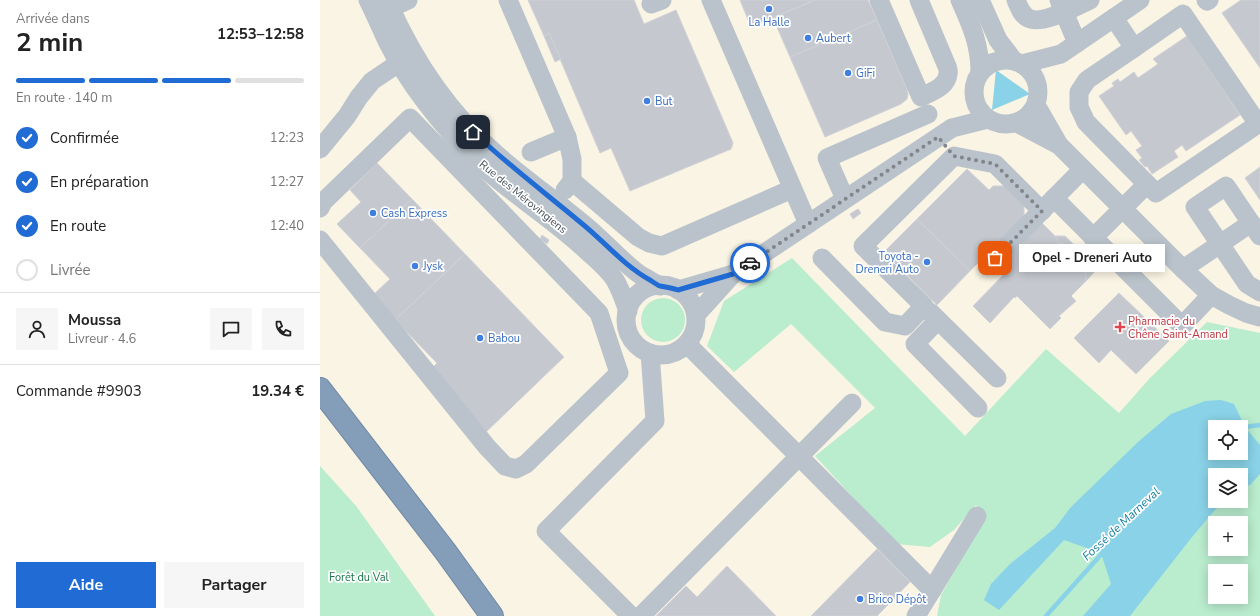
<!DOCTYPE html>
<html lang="fr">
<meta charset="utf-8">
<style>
body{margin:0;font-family:"Nunito Sans",sans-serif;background:#f6f6f6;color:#222;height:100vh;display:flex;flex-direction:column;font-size:15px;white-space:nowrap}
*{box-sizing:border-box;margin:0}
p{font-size:13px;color:#767676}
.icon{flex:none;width:22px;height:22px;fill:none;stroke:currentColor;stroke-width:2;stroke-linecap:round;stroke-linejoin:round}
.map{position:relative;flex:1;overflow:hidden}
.details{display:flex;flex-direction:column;background:#fff;width:320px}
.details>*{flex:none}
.controls{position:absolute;left:888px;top:420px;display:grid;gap:8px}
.controls a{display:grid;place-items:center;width:40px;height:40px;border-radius:0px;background:#fff;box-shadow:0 2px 10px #0003;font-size:20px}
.pin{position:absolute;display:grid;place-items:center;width:34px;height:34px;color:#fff;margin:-17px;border-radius:8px;box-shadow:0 2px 6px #0006}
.courier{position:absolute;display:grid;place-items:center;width:40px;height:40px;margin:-20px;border:3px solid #206bd4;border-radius:50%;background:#fff;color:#222;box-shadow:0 1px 5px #0007}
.bubble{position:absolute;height:28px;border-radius:0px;background:#fff;box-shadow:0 2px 10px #0003;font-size:13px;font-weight:700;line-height:28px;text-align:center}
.summary em{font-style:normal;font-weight:700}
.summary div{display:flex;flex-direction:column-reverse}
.summary{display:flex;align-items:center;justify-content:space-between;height:68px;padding:0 16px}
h1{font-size:26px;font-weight:700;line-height:30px}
.bar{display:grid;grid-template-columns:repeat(4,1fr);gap:6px 4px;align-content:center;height:48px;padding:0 16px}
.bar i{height:5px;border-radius:3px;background:#e0e0e0}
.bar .selected{background:#206bd4}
.bar p{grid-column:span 4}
.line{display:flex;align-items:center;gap:10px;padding:0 16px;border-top:1px solid #e0e0e0}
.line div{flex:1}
.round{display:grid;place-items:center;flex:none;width:42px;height:42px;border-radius:0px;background:#f6f6f6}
ol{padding:0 16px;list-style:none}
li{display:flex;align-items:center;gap:12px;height:44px}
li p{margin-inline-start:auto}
li .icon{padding:4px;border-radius:50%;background:#206bd4;color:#fff;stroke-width:4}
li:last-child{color:#767676}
li i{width:22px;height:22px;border:2px solid #e0e0e0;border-radius:50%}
.cta{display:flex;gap:8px;margin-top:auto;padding:8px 16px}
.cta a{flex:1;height:46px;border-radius:0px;background:#206bd4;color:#fff;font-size:16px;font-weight:700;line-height:46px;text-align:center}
.cta a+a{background:#f6f6f6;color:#222}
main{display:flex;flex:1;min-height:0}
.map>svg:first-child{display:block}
.commercial{fill:#faf4e4;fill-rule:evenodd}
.green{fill:#baecce;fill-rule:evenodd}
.water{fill:#89d2e7;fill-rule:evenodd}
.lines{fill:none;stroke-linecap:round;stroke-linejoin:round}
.stream{stroke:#89d2e7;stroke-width:4.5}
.building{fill:#c5c8ce;stroke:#d0d2d7}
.highway-casing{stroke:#7088a5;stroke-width:24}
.minor{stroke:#bac3cb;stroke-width:19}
.highway{stroke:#849db9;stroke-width:22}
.done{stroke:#80868b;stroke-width:4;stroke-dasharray:0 7.2}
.route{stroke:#206bd4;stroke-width:5}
.shop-dot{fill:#3f7fe0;stroke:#fff;stroke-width:1.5}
.health-dot{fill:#e0444e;stroke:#fff;stroke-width:1.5}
.labels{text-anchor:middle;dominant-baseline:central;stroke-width:3.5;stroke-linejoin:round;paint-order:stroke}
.shop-label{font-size:11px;fill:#366cbe;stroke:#fff;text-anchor:start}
.street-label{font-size:11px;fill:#454f58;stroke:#fff}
.health-label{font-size:11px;fill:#be3a42;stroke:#fff;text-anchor:start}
.park-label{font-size:11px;fill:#1a7549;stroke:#fff}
.water-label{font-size:12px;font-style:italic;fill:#117e9e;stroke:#fff}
</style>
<main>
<section class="details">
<div class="summary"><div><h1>2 min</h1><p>Arrivée dans</p></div><em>12:53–12:58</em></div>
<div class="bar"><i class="selected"></i><i class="selected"></i><i class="selected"></i><i></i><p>En route · 140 m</p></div>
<ol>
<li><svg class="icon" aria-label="check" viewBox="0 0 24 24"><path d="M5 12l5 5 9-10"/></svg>Confirmée<p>12:23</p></li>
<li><svg class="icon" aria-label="check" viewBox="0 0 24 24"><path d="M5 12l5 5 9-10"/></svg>En préparation<p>12:27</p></li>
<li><svg class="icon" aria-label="check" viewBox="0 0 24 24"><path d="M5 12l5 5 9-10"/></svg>En route<p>12:40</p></li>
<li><i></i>Livrée</li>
</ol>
<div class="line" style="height:72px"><a class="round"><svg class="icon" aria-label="person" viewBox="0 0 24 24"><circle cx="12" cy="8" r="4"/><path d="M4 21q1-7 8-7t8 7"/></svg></a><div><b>Moussa</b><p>Livreur · 4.6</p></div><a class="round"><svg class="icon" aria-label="chat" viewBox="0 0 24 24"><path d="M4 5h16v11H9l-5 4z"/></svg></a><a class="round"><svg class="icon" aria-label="phone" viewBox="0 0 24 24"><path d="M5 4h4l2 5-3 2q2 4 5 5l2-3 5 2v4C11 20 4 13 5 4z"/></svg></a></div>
<div class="line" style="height:52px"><div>Commande #9903</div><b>19.34 €</b></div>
<div class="cta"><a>Aide</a><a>Partager</a></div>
</section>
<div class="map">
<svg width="940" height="616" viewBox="0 0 940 616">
<rect width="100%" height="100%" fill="#eeebeb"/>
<!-- commercial -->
<path class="commercial" d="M0,0h940v490l-45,33 -221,93h-559l-79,-110 -36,-40zM895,427h26v26h-26zM895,475h26v26h-26z"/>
<!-- green -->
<g class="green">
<path d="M472,258l173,178 81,-87 73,64 31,-35 57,-56 53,11v283h-323l4,-21 44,-78 -9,-12 -22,25 -24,17 -34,-3 -81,-88 60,-48 -84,-84 -57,48 -27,-26 17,-45zM895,427h26v26h-26zM895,475h26v26h-26zM895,523h26v26h-26zM895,571h26v26h-26z"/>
<circle cx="343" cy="320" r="22"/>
<polygon points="0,466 36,506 115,616 0,616"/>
</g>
<!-- water -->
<g class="water">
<polygon points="676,70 710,94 672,110"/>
<path d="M901,400l13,4 11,23 15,18v29l-9,10 -10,6v-15h-26v26h11l-11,9 -23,27 -62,79h-47l28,-32 -10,-31 -37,-13 -65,70 -15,-10 7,-16 19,-20 45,-36 16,-21 32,-31 35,-34 33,-28 34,-13zM895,427h26v26h-26z"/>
</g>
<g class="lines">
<!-- stream -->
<g class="stream">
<polyline points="921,430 925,427 940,425"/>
<polyline points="726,616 786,549"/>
</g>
</g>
<!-- building -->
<g class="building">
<polygon points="208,0 314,0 324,24 356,10 413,143 411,149 310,191 291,148 280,153 229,33 224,36"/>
<polygon points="420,0 495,0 431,27"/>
<polygon points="495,0 548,0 557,20 470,57 453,18"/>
<polygon points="921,0 940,0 940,68 902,13"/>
<polygon points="557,20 587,89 588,94 587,99 581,104 505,137 470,57"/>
<polygon points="229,33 241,59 235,62 224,36"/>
<polygon points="867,36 920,115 866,151 862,145 854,151 858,157 832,174 827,166 825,167 819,160 822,158 816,150 822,146 811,131 806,135 779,96 794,86 792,83 798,79 800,82 814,72 818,78 838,64 833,59"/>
<polygon points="57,163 92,199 40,248 17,224 41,202 30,190"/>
<polygon points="940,167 940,200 925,178"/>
<polygon points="647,169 669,190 673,186 684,186 704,206 704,216 650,271 597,219"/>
<polygon points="92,199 145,254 75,320 52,296 70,279 40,248"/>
<polygon points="538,209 541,213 533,219 530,214"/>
<polygon points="597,219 650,271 617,305 564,252"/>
<polygon points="720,221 735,236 739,243 744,244 765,266 766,281 751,296 756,301 739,316 741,318 730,329 697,296 695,298 694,297 670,323 653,306 693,265 685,256"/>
<polygon points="222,235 229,240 227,244 220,239"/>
<polygon points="735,236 745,236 778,268 766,281 765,266 744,244 739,243"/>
<polygon points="145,254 244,357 165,433 111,369 117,363 75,320"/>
<polygon points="799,293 849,341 816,374 791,350 779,363 754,338"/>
<polygon points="557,549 590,582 557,616 491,616"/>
<polygon points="407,566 456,616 336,616 366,586 377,597"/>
</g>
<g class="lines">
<defs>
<polyline id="highway" points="0,389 125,551 172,616"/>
</defs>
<!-- highway casing -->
<use href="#highway" class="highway-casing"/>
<!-- minor -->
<g class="minor">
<path d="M48,0c7,14 13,28 19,41 23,46 57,87 93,123 34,32 75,56 108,88 10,9 20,17 27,28 6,10 9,20 13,31"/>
<path d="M67,0c25,58 62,113 110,155 29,25 60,47 90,72 18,15 33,33 52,47 6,4 14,8 21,12"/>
<polyline points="188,0 247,137 252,159 252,181 245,190"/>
<polyline points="391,0 488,224"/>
<path d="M559,0l42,97c10,-5 26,-10 27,-23 1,-3 -1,-8 -2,-10l-27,-64"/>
<path d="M640,0c11,25 20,44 20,72"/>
<polyline points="660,0 678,40 694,61"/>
<path d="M696,0c3,7 5,14 12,18 14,8 48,-12 62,-18"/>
<polyline points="739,0 757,43"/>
<polyline points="886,0 887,1 889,0"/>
<polyline points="331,4 342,0"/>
<polyline points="70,8 88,0"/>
<polyline points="814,48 863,14 938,124 836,193 827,184"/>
<circle cx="686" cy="92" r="32"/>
<polyline points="702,64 741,54 820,0"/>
<polyline points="716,105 739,145 863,269 891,295 909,305 926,313 940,317"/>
<polyline points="697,123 739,145"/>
<polyline points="0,149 27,116 39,97 52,81 89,56"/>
<polyline points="211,152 247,137"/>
<polyline points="252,181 318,237 329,243 342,246 472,189"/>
<polyline points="734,198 862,326 891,295"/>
<polyline points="525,199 507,158 608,114"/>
<polyline points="0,208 3,202 90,118 279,313 299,373 206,464 196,469 185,466 167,447 0,240"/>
<polyline points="931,223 906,186 875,207 927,284 940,292"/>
<polyline points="773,238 827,184 766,122 759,107 759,92 767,80 814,48 794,18"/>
<polyline points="502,258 565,322 585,326 604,306 543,246 634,156 675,164 722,211"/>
<polyline points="675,258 763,169"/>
<polyline points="863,269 931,223 940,236"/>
<circle cx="341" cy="320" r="35"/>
<polyline points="358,290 413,274"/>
<polyline points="610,312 677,378"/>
<polyline points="376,315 413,274 632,128 668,119"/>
<polyline points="618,320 595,344 658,408"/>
<polyline points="367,344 612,590 657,516"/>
<polyline points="311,616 226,531 335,421 330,353"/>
<polyline points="321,616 532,403"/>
<polyline points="596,616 612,590"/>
</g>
<!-- highway -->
<use href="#highway" class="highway"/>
</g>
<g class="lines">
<!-- done -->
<polyline class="done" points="430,263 618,137 634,156 675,164 722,211 675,258"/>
<!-- route -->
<path class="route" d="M153,132c34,32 71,60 107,90 24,19 43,43 70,58 3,2 7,5 10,6 6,1 12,2 18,4l55,-16 17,-11"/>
</g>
<!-- markers -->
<g class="shop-dot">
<circle cx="449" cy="9" r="4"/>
<circle cx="488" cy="38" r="4"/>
<circle cx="528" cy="73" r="4"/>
<circle cx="327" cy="101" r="4"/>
<circle cx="53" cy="213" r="4"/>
<circle cx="607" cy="262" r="4"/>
<circle cx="95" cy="266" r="4"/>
<circle cx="160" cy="338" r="4"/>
<circle cx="540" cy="599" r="4"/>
</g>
<path class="health-dot" d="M798 321h4v4h4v4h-4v4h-4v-4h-4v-4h4z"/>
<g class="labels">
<!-- shop labels -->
<g class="shop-label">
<text x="449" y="22" text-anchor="middle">La Halle</text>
<text x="496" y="38">Aubert</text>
<text x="536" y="73">GiFi</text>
<text x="335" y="101">But</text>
<text x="61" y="213">Cash Express</text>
<text x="599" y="256" text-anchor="end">Toyota -<tspan x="599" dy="13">Dreneri Auto</tspan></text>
<text x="103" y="266">Jysk</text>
<text x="168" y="338">Babou</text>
<text x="548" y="599">Brico Dépôt</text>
</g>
<!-- street labels -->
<g class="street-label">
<text transform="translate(203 197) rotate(39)">Rue des Mérovingiens</text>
</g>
<!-- health labels -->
<g class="health-label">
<text x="808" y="321">Pharmacie du<tspan x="808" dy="13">Chêne Saint-Amand</tspan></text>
</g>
<!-- park labels -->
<g class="park-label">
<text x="39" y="577">Forêt du Val</text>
</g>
<!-- water labels -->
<g class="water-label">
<text transform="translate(801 524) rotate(-43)">Fossé de Marneval</text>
</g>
</g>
</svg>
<div class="controls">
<a><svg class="icon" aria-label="locate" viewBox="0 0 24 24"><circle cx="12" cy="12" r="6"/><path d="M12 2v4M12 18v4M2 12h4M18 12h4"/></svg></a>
<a><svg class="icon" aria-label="layers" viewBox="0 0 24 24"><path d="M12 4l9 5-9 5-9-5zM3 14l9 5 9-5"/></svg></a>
<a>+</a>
<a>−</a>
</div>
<div class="pin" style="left:675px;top:258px;background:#ea580c"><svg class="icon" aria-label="bag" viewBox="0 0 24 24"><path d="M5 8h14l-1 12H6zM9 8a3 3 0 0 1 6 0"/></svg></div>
<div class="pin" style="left:153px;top:132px;background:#1f2937"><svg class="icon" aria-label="home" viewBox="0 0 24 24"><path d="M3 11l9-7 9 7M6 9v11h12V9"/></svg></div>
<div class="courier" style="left:430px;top:263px"><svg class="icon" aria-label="car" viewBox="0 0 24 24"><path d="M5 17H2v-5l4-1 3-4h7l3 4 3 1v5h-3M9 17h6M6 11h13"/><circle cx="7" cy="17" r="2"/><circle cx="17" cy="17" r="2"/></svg></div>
<div class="bubble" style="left:699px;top:244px;width:146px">Opel - Dreneri Auto</div>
</div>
</main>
